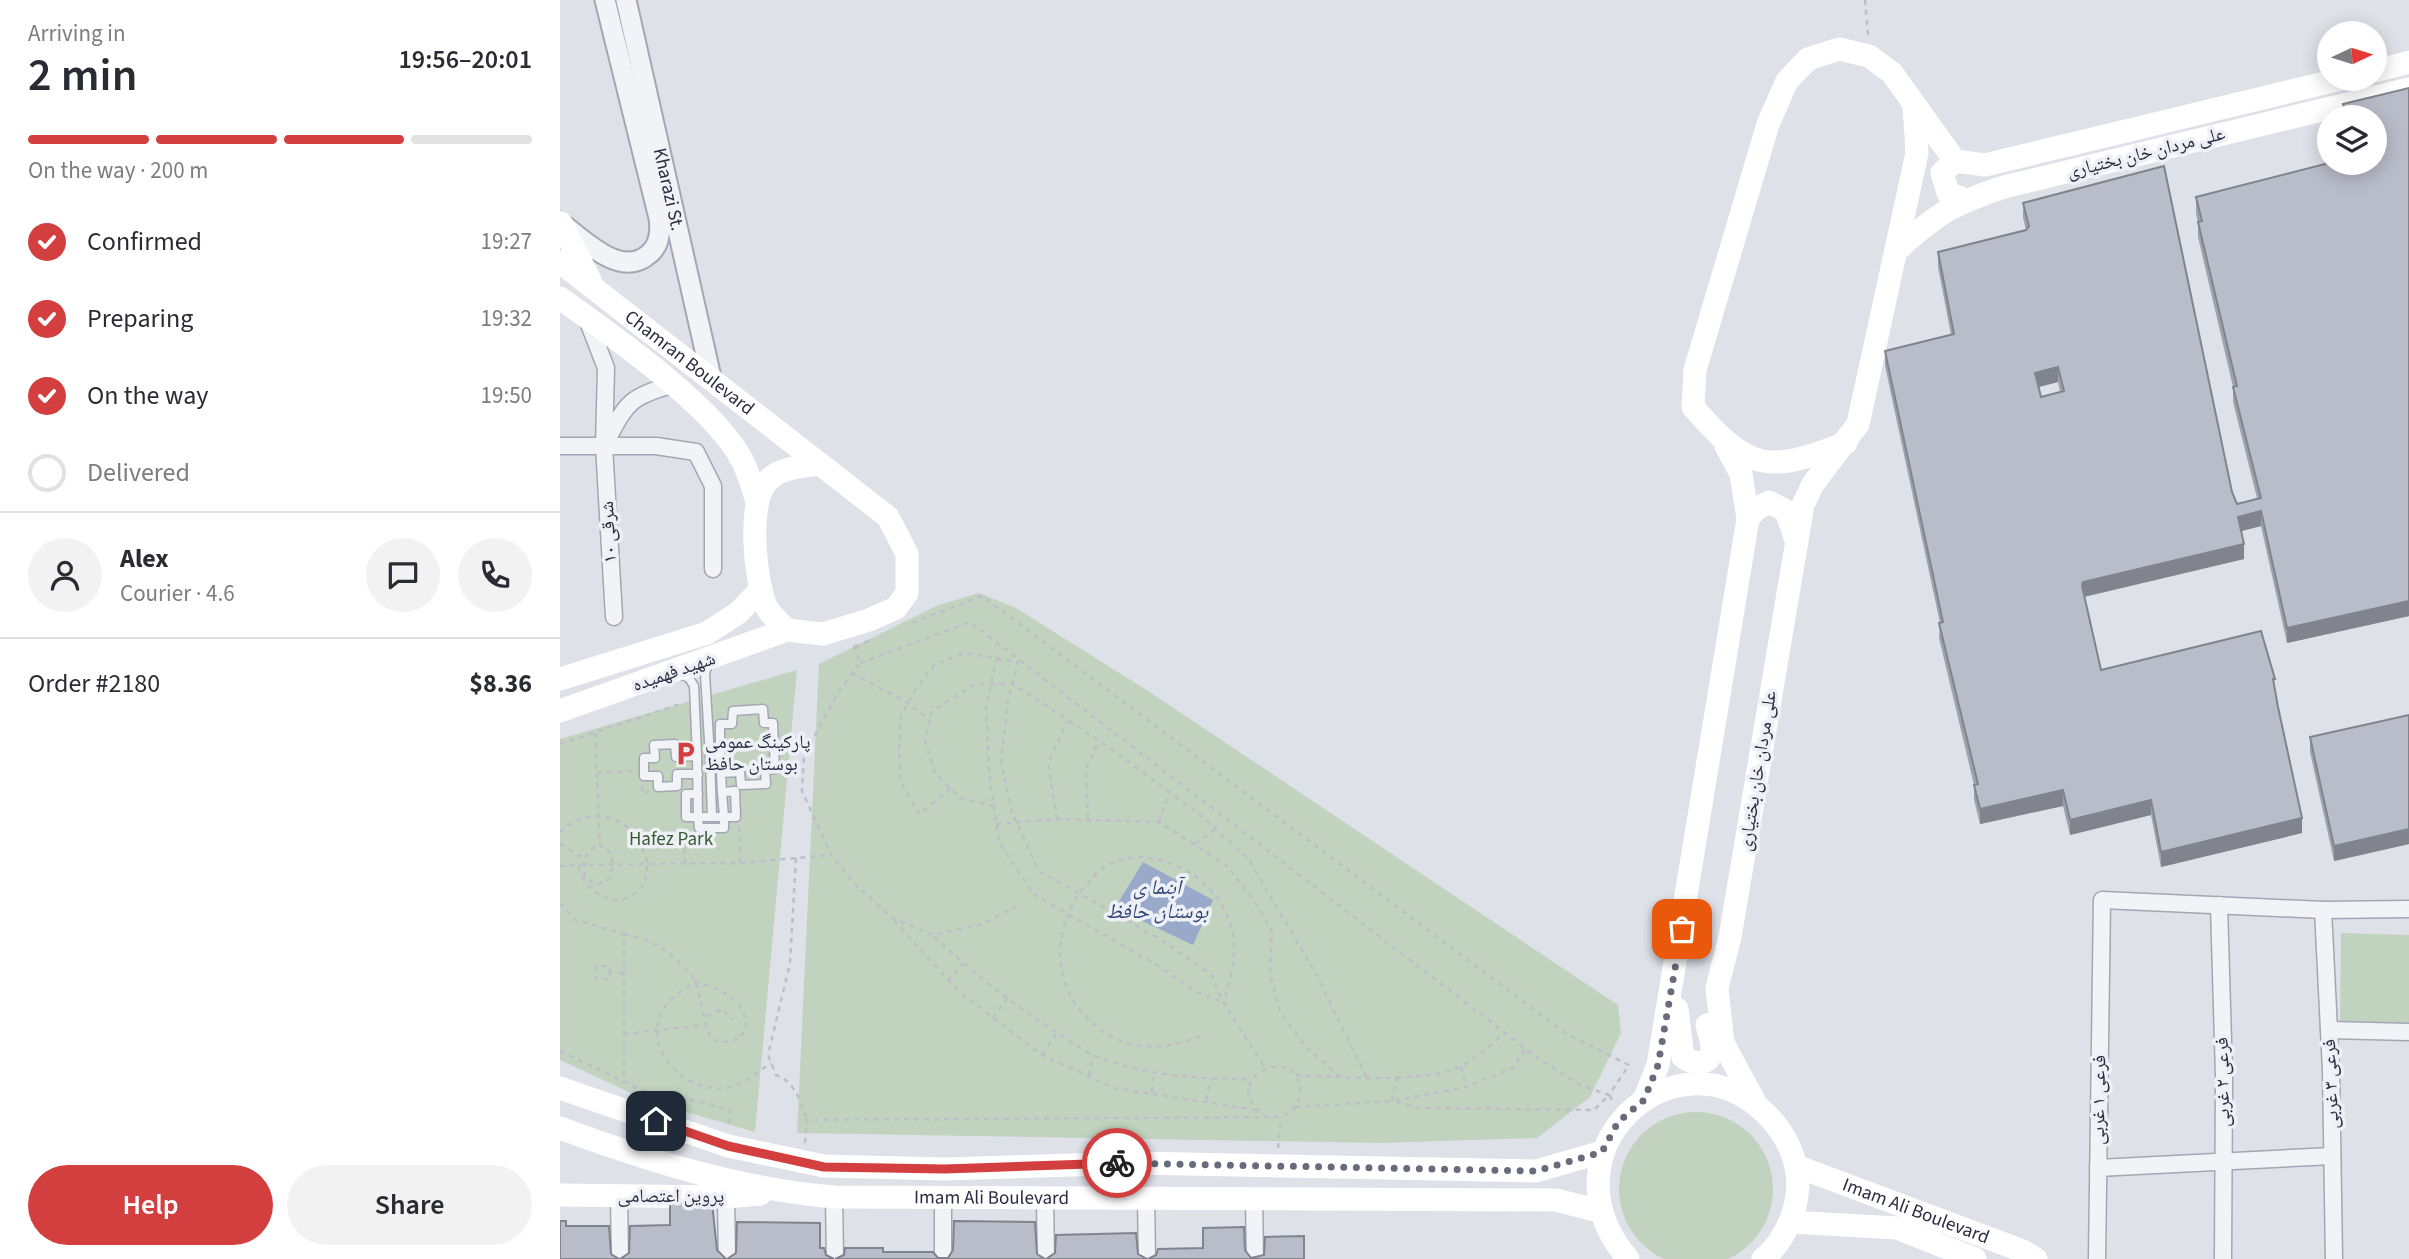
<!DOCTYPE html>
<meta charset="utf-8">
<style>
body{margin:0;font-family:"Source Sans 3","Noto Naskh Arabic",sans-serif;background:#f2f2f3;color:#2b2b33;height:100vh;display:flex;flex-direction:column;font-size:26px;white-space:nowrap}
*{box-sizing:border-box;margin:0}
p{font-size:23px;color:#7c7c81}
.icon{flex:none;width:38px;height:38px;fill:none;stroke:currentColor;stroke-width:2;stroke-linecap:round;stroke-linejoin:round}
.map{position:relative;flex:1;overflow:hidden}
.sheet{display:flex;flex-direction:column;background:#fff;width:560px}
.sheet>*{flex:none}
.needle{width:46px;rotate:86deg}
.tools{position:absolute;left:1757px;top:21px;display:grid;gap:14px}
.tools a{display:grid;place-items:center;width:70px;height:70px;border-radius:50%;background:#fff;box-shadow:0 4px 18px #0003;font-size:35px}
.pin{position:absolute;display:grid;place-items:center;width:60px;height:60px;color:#fff;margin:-30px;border-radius:14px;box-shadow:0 4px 10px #0006}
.courier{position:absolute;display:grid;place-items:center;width:70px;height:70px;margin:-35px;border:5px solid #d33e3f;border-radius:50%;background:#fff;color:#222;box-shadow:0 2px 9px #0007}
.headline em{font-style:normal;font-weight:600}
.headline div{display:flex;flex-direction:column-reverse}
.headline{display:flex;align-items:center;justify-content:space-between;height:119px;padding:0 28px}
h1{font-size:46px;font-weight:600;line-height:52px}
.bar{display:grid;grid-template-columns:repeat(4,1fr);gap:10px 7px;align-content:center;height:84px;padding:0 28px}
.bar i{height:9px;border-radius:5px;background:#e1e1e2}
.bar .on{background:#d33e3f}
.bar p{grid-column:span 4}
.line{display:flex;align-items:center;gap:18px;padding:0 28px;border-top:2px solid #e1e1e2}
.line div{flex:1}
.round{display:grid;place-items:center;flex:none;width:74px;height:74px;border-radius:37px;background:#f2f2f3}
ol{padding:0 28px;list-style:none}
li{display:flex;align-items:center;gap:21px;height:77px}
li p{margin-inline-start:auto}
li .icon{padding:7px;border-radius:50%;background:#d33e3f;color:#fff;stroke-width:4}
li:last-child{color:#7c7c81}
li i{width:38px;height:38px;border:4px solid #e1e1e2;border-radius:50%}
.action{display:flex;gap:14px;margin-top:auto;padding:14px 28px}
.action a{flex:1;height:80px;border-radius:42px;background:#d33e3f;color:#fff;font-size:28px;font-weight:600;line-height:80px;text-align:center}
.action a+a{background:#f2f2f3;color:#2b2b33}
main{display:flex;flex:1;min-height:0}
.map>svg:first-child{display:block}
.green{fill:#c1d3bf}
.water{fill:#98a9ca}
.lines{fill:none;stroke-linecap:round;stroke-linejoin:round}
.service-casing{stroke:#a4a7b3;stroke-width:11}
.minor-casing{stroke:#a4a7b3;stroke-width:19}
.tertiary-casing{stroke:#a4a7b3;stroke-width:23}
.path{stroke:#bcbfc7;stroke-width:2.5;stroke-dasharray:5 5;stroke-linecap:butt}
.service{stroke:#f1f3f7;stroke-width:8}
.minor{stroke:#f1f3f7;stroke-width:16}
.tertiary{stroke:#f1f3f7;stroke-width:19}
.secondary{stroke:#fff;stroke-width:23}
.wall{fill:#9fa2ad;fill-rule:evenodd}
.shaded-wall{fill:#82848d}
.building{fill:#b9bcc9;stroke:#82848d;stroke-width:2;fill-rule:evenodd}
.done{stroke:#676b7b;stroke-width:7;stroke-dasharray:0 12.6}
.route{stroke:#d33e3f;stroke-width:9}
.labels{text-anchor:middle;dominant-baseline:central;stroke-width:7;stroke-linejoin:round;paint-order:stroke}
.street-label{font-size:19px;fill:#272c40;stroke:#eef0f6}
.poi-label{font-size:19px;fill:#272c40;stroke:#eef0f6;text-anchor:start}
.park-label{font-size:19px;fill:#355c34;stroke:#eef0f6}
.water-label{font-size:21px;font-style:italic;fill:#304576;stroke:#eef0f6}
</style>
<main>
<section class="sheet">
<div class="headline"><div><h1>2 min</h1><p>Arriving in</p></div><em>19:56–20:01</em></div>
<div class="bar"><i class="on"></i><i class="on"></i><i class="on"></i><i></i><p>On the way · 200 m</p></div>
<ol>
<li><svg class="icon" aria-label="check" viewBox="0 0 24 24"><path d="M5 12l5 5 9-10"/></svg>Confirmed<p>19:27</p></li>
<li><svg class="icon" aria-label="check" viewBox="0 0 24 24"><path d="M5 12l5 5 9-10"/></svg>Preparing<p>19:32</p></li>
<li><svg class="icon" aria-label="check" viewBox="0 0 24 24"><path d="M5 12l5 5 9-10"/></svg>On the way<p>19:50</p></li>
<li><i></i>Delivered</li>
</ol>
<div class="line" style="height:126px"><a class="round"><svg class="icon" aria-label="person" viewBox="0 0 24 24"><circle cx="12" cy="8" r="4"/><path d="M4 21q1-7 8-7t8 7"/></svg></a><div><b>Alex</b><p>Courier · 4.6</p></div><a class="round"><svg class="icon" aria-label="chat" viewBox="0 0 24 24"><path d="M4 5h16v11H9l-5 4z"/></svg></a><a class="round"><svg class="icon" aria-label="phone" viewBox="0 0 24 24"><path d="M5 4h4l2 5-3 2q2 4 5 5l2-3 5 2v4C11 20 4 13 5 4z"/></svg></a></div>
<div class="line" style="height:91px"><div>Order #2180</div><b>$8.36</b></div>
<div class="action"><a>Help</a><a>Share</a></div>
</section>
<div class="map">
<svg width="1849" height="1259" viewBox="0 0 1849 1259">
<rect width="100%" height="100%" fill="#dfe1e9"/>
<!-- green -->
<g class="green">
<polygon points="419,593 456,608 588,691 1058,1005 1061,1033 1030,1097 977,1138 821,1143 237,1133 259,664 376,606"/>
<polygon points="237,670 195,1132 88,1101 0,1060 0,739"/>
<polygon points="1781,933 1849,935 1849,1024 1780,1021"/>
<circle cx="1136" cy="1189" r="77"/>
</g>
<!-- water -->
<polygon class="water" points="583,862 653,900 633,945 555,908"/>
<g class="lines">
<defs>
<g id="service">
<polyline points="120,674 129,678 134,686 137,756 116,757 115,744 94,745 95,758 84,758 84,776 98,776 98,787 117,786 117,774 138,774"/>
<polyline points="137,756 138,817 164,817 162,792"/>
<polyline points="150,757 152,817"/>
<polyline points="138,794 126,794 126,817 138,817 139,828 164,828 164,817 176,817 175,791 162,792 161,773 180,772 181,785 206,784 205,770 215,769 213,723 204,723 203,709 173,711 172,724 160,724 160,756 150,757 145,674 148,663"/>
</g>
<g id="minor">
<polyline points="27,319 46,368 44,446 54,617"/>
<path d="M45,444c21,-39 22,-47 67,-59"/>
<polyline points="0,446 96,446 136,452 153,486 153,569"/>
<polyline points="1659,905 1664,1075 1663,1259"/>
<polyline points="1763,910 1771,1070 1774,1259"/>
<polyline points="1769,1030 1849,1032"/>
<polyline points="1538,1168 1772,1156"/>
<polyline points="59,1196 60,1259"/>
<polyline points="166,1197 167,1259"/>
<polyline points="274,1197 275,1259"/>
<polyline points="586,1197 587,1259"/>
<polyline points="694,1198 695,1259"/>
<polyline points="383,1199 383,1259"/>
<polyline points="485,1200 486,1259"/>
<polyline points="1537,1259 1542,900 1763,910 1849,909"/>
</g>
<g id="tertiary">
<path id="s1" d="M66,0l85,377"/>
<path d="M1,223c23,17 60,56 88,31 11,-9 12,-22 10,-36l-54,-218"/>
</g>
</defs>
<!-- service casing -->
<use href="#service" class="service-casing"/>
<!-- minor casing -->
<use href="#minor" class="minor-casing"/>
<!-- tertiary casing -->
<use href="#tertiary" class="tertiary-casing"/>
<!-- path -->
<g class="path">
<polyline points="1305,0 1308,35"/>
<polyline points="294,645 300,663 277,694 244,756 242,791 271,855 294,883 332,918 373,935 422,924 457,906"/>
<polyline points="295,647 308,641"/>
<polyline points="437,657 426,706 429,772 439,842 473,894 597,965 634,991 663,1002"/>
<polyline points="300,663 410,622 979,1059 1020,1085 1049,1095 1069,1065 1007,1034 422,596 346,625"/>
<polyline points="292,673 348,703 370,720"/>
<path d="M35,733l5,112 10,7 3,13 -3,13 -14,7 -11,-8c-2,-15 -2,-27 15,-32"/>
<polyline points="0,744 123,703"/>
<polyline points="37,773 72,771"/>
<polyline points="82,786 82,793 90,792"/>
<polyline points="391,789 359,814 341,782 339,748 341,715 354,692 374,665 404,653 458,662 448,701 441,762 452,813 479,871 600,939 651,974 663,1002 705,1068"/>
<polyline points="434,806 400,798 375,773 365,742 372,711 415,684 453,684 550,748 638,813 688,858 756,974 807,1078"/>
<polyline points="528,818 526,769 539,741"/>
<polyline points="497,819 488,764 507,722"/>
<polyline points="599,822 609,792"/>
<polyline points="436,824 497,819 599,822 666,865 694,900 712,931 710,974 720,1011 746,1047 780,1077"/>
<polyline points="179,827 180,863"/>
<polyline points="123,828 125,863"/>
<path d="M0,832c33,-31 81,-13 87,32l-69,1"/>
<polyline points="0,844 24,858"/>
<polyline points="635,844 655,829"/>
<path d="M236,858l-6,105 -22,92 8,20c20,7 24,27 31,45"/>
<path d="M0,866l18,-1c11,46 71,46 69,-1l93,-1 91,-8"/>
<polyline points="0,903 16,920 64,934 64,1082"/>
<polyline points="334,920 398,991 482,1055 554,1088 696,1110"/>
<path d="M64,934c32,7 51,20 71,46v2c7,16 9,48 18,58l13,2 13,-3 7,-10c1,-30 -27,-41 -51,-47 -11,8 -25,15 -32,28 -24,41 29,90 71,76 13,-4 26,-16 37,-23"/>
<path d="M374,937c40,36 81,70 127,98 11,7 21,15 32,20 49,21 107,24 159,24"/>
<polyline points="50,973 49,966 36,966 36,979 49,979 50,973 64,973"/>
<polyline points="388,981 403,963"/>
<polyline points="147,1016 162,1009 173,1020"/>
<polyline points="433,1018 447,998"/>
<polyline points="64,1034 146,1025"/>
<path d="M640,1036c-19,7 -35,12 -56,10 -15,0 -32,-8 -44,-17 -49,-35 -51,-99 -15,-143 18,-22 36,-32 64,-28 24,4 43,13 60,30 33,37 28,70 15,114"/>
<polyline points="0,1051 84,1091 117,1096 170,1110 169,1125"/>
<polyline points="482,1055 497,1033"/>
<polyline points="901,1067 906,1087"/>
<path d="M736,1075c40,2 131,9 166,-9 15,-8 29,-22 43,-33"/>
<polyline points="529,1076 533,1055"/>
<polyline points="837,1076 832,1101 860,1108 1034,1110 1049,1095 1054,1102"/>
<polyline points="592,1092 593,1071"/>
<polyline points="646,1100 651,1079"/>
<polyline points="735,1107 832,1101 906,1087 953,1068 965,1049"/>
<path d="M245,1143l2,-23 474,-3c10,-5 19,-12 19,-24 1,-54 -87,-14 -36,22"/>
<polyline points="718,1148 721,1117"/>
</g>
<!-- service -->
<use href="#service" class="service"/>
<!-- minor -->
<use href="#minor" class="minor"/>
<!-- tertiary -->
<use href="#tertiary" class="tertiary"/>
<!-- secondary -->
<g class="secondary">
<polyline points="1815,71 1849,62"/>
<polyline points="1395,161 1382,173 1388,193 1405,200"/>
<polyline points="1,223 30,280"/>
<path d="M1338,249c40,-36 55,-45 106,-62l405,-98"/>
<path id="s2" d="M0,262l260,202"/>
<path d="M0,298c51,37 156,109 183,164 6,12 10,27 14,40"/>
<path d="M1286,443c-79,31 -97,28 -153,-36l2,-37 73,-246 19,-43 21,-22 31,-10 30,7 23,17 63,88 30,4 356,-86"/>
<path d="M260,464l68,53 19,37v39l-11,15 -27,12 -46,14 -36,-4c-7,-7 -17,-15 -21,-24 -11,-26 -18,-99 -1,-122 12,-17 37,-17 55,-20z"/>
<polyline points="1188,519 1196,509 1209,502 1226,511 1236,540"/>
<polyline points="0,679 147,633 178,613 201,589"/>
<polyline points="0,711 227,630"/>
<path d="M1117,1009l6,48c11,8 29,9 29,-9 0,-7 -3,-15 -5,-23"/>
<polyline points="0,1088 168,1146 264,1166 385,1169 576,1163 976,1171 1042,1152"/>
<polyline points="1084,1100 1098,1065 1188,519 1181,474 1166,446"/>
<polyline points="1196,1104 1163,1043 1157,988 1170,937 1243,505 1253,484 1298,424 1357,153 1354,105"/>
<path id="s3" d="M0,1128c89,33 179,61 274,69l722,3 43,11"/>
<path id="s4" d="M1236,1166l227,85 13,8"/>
<polyline points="0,1195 166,1197 200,1194"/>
<polyline points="1230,1222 1337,1228 1415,1259"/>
<path d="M1068,1259c-91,-108 47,-233 137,-146 16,15 29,37 32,60 4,31 -10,66 -34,86"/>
</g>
</g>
<!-- wall -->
<g class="wall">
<path d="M1849,88v528l-122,27 -26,-117 -20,5 3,28 -160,38 17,73 174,23 27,140 -141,34 -10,-52 -81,20 -7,-29 -83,18 -6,-24v-15l-35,-147 1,-15 -55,-257v-15l66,-16 -13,-68v-15l88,-22 -3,-12v-15l209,289 5,12 20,-6 -24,-96v-15l-35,-150v-14l-2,-10v-16l179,-34v-46h-32v-13zM1498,382l2,10 -19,5 -3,-10z"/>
<polygon points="1849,715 1849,844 1774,861 1750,752 1750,737"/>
</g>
<!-- shaded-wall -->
<g class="shaded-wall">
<polygon points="1498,367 1498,382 1475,388 1475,373"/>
<polygon points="1701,511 1701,526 1678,532 1678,517"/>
<polygon points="1684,544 1684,559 1523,597 1522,586 1523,582"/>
<polygon points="1849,601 1849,616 1727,643 1727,628"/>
<polygon points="1503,790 1503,806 1420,824 1420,809"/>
<polygon points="1591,800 1591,815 1510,835 1510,820"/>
<polygon points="1742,818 1742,833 1601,867 1601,852"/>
<polygon points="1849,829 1849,844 1774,861 1774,846"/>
</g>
<!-- building -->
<g class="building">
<path d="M1849,88v513l-122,27 -26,-117 -23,6 6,27 -161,38 -1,4 19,84 160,-39 14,48h-2l5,28 24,111 -141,34 -10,-52 -81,20 -7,-30 -83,19 -6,-24 4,-1 -39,-161 4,-1 -58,-271 69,-17 -16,-82 88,-22 3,-4 -6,-23 141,-37 68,326 5,12 24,-6 -28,-111 4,-1 -39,-164 4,-1 -6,-24 133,-34h46v-46h-29l-3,-13zM1498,367l6,24 -23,6 -6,-24z"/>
<polygon points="1849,715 1849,829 1774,846 1750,737"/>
<polygon points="110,1203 152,1203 157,1250 166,1259 60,1259 69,1253 70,1226 110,1225"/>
<polygon points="0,1221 6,1221 6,1226 49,1226 51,1254 59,1259 0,1259"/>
<polygon points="394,1221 475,1222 477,1254 485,1259 275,1259 284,1255 285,1248 323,1248 323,1252 373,1252 378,1258 388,1258 393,1250"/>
<polygon points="177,1222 260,1223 260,1248 264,1248 266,1255 274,1259 167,1259 176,1253"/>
<polygon points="684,1227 685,1250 691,1258 704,1255 705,1237 744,1236 744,1259 588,1259 596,1255 598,1249 643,1248 643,1228"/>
<polygon points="576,1233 578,1254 587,1259 486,1259 495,1253 496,1235"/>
</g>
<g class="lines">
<!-- done -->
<polyline class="done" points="557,1163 976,1171 1042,1152 1058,1122 1084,1100 1098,1065 1122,929"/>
<!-- route -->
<polyline class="route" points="96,1121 168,1146 264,1167 385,1169 557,1163"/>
</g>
<!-- icons -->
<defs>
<symbol id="parking-bare" viewBox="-9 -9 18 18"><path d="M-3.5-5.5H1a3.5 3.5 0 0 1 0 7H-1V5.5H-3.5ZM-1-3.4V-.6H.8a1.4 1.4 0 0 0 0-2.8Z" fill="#d33e3f" stroke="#eef0f6" stroke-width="2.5" paint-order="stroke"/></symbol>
</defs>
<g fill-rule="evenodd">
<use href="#parking-bare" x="108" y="736" width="35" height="35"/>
</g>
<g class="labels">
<!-- street labels -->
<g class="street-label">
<text transform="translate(1586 153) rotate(-14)">علی مردان خان بختیاری</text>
<text stroke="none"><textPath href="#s1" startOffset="194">Kharazi St.</textPath></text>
<text stroke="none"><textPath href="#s2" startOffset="164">Chamran Boulevard</textPath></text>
<text transform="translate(49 532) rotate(-93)">۱۰ شرقی</text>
<text transform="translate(114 672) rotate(-19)">شهید فهمیده</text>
<text transform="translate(1198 771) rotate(-81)">علی مردان خان بختیاری</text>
<text transform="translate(1663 1082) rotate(-91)">فرعی ۲ غربی</text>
<text transform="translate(1771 1084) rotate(-92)">فرعی ۳ غربی</text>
<text transform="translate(1539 1100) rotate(-89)">فرعی ۱ غربی</text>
<text x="111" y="1196">پروین اعتصامی</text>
<text stroke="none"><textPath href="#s3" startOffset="441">Imam Ali Boulevard</textPath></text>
<text stroke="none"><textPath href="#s4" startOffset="128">Imam Ali Boulevard</textPath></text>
</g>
<!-- poi labels -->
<g class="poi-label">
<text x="145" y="742">پارکینگ عمومی<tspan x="145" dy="22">بوستان حافظ</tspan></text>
</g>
<!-- park labels -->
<g class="park-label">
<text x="111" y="839">Hafez Park</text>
</g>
<!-- water labels -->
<g class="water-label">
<text x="597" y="887">آبنما ی<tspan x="597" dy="24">بوستان حافظ</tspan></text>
</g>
</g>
</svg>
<div class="tools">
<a><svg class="needle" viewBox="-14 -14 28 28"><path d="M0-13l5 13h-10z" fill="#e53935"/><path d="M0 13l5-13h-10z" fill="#7c7c81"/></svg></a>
<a><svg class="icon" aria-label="layers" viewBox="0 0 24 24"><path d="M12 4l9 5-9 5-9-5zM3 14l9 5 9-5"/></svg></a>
</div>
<div class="pin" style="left:1122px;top:929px;background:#ea580c"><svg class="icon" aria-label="bag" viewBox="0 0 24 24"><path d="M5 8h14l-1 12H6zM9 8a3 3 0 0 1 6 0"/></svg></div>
<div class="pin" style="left:96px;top:1121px;background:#1f2937"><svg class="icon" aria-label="home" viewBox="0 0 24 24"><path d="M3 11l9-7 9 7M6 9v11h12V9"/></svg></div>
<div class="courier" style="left:557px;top:1163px"><svg class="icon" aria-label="bike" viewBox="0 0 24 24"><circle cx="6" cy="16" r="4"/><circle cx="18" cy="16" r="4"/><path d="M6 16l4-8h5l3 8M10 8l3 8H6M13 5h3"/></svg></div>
</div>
</main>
